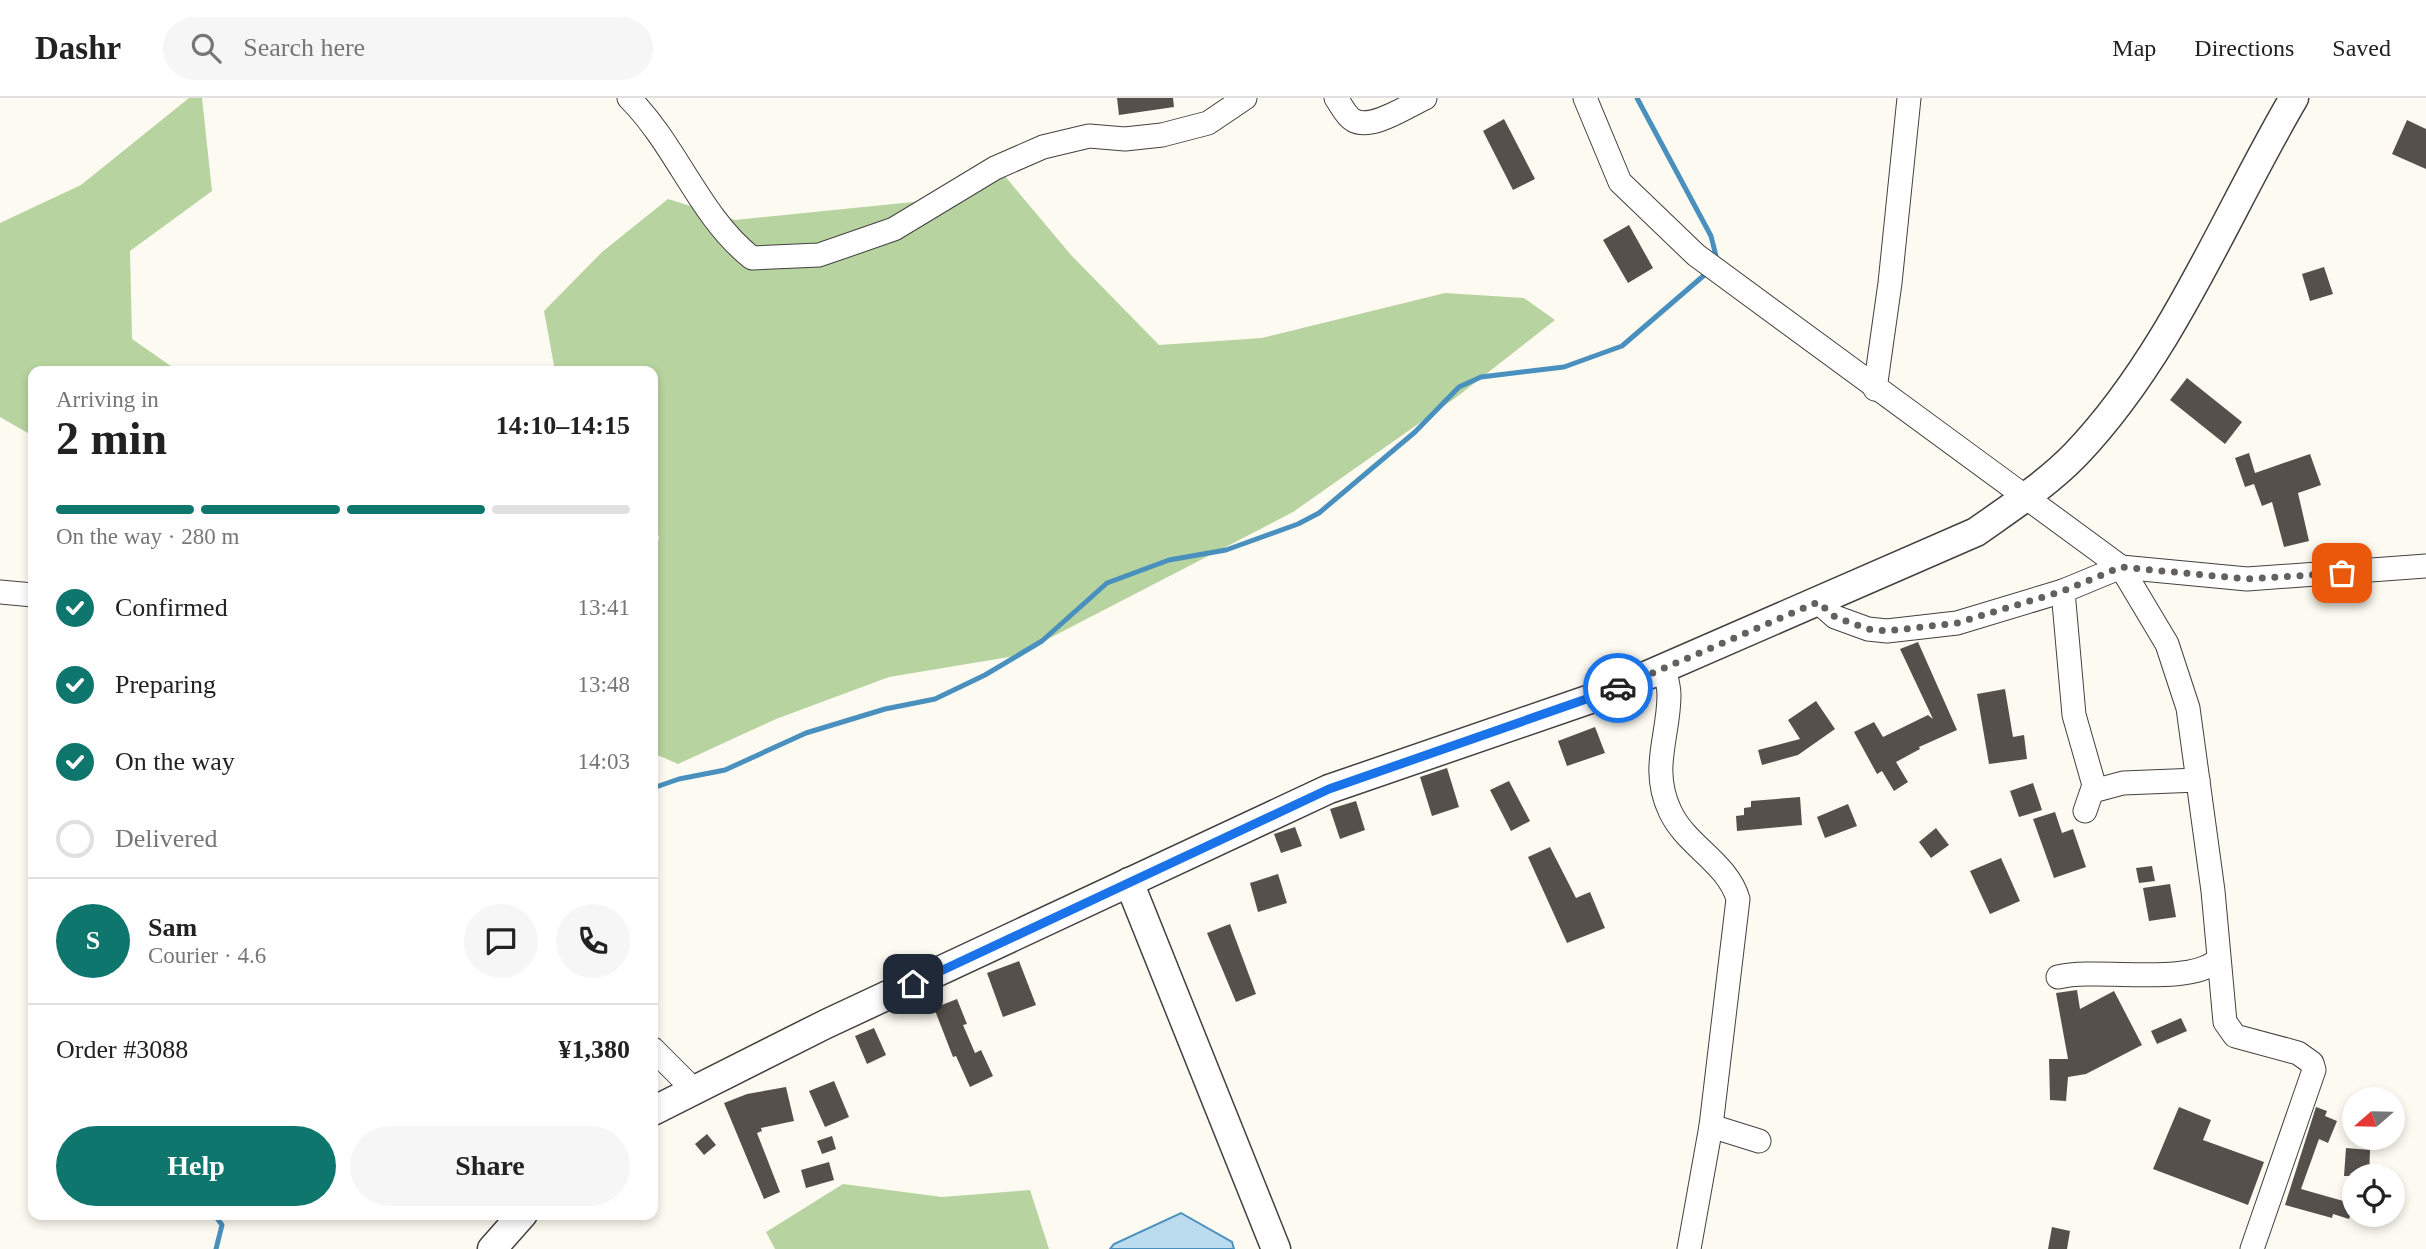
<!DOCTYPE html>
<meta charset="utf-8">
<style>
body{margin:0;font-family:Georgia,serif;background:#f6f6f6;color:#222;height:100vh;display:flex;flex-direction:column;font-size:26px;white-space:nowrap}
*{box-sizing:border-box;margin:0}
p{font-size:23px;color:#767676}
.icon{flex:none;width:38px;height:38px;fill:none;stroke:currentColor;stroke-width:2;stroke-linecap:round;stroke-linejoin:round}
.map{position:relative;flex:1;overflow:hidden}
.details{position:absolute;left:28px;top:268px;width:630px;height:854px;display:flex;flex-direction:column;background:#fff;border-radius:14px;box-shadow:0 4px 10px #0003}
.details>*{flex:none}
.needle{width:46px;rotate:250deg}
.buttons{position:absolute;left:2342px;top:989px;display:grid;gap:14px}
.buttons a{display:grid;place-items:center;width:63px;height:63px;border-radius:50%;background:#fff;box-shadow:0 4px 10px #0003;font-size:35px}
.pin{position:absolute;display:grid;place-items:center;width:60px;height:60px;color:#fff;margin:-30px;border-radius:14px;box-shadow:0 4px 10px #0006}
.courier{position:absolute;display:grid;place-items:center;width:70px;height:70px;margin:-35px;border:5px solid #1a73e8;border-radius:50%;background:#fff;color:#222;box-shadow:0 2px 9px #0007}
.head em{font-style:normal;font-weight:800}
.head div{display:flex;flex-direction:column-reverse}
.head{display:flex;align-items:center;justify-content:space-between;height:119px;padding:0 28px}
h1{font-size:46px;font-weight:800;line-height:52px}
.bar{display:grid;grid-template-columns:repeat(4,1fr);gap:10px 7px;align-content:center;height:84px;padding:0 28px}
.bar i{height:9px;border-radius:5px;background:#e0e0e0}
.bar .active{background:#0f766e}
.bar p{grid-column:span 4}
.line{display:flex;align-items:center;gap:18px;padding:0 28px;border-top:2px solid #e0e0e0}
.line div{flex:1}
.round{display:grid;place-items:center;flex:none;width:74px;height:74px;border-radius:37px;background:#f6f6f6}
ol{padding:0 28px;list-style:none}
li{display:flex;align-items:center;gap:21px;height:77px}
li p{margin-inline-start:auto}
li .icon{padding:7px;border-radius:50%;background:#0f766e;color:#fff;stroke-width:4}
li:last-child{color:#767676}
li i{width:38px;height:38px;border:4px solid #e0e0e0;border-radius:50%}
.primary-button{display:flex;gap:14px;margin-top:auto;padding:14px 28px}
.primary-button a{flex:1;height:80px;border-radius:42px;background:#0f766e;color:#fff;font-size:28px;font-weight:800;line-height:80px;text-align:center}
.primary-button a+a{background:#f6f6f6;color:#222}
header{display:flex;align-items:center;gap:42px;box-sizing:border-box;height:98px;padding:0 35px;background:#fff;border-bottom:2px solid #e0e0e0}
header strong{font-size:33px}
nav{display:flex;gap:38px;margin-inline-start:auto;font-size:24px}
.search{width:490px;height:63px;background:#f6f6f6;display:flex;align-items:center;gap:18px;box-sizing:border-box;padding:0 24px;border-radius:38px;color:#767676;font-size:26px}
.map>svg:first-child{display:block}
.forest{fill:#b7d39f}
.water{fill:#bbdcef;stroke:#4a90be;stroke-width:2}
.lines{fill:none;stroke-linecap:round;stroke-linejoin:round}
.stream{stroke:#4a90be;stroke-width:5}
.building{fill:#56504c}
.minor-casing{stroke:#414141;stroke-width:25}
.tertiary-casing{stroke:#414141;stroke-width:31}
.minor{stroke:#fff;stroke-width:23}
.tertiary{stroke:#fff;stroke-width:28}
.done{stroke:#62615d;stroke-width:7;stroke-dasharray:0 12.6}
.route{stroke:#1a73e8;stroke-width:9}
</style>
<header>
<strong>Dashr</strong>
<div class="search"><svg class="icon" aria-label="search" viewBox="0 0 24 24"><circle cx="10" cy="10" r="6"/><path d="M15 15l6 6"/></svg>Search here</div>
<nav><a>Map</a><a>Directions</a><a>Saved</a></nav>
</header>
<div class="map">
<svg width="2426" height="1151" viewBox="0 0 2426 1151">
<rect width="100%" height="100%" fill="#fdfbf1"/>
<!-- forest -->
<g class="forest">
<polygon points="189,0 202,0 212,93 130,153 132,241 178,273 33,273 33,338 0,319 0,125 81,87"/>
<polygon points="1003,76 1071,157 1159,247 1262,240 1445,195 1524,200 1555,222 1458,298 1293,414 1015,558 889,579 776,621 678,666 653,655 653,460 659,439 653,428 653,273 555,273 544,213 602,154 668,101 735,122 933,102"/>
<polygon points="843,1086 942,1099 1030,1092 1049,1151 775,1151 766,1134"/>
</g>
<!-- water -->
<polygon class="water" points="1181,1115 1232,1144 1234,1151 1110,1151 1114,1146"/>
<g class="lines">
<!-- stream -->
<g class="stream">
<polyline points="1637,0 1711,138 1717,162"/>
<polyline points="653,690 679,681 725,672 806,635 885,611 935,601 985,577 1042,543 1107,485 1169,462 1226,452 1298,426 1319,415 1415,334 1459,289 1481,279 1564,269 1622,248 1709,173"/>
<polyline points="214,1116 222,1127 216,1151"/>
</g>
</g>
<!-- building -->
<g class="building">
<polygon points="1117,0 1173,0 1174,9 1119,17"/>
<polygon points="1504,21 1535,81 1513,92 1483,33"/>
<polygon points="2407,22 2426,31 2426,71 2392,56"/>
<polygon points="1629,127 1653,170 1628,185 1603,142"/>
<polygon points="2324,169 2333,196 2310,203 2302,176"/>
<polygon points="2187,280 2242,324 2225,346 2170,302"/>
<polygon points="2249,355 2255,375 2310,356 2321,387 2298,395 2309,443 2284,449 2272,404 2262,408 2254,386 2245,389 2235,360"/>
<polygon points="1918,544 1957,632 1919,649 1920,651 1896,664 1908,684 1894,693 1882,673 1877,676 1854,634 1874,624 1883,639 1928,617 1933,621 1900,551"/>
<polygon points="2005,591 2013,639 2024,637 2027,661 1989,666 1977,596"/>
<polygon points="1816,603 1835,631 1798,657 1762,667 1758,652 1800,641 1788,622"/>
<polygon points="1595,629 1605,655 1567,668 1558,643"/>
<polygon points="1447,670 1459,709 1432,718 1420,679"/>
<polygon points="1509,683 1530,723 1511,733 1490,692"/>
<polygon points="2033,685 2042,712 2019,719 2010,693"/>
<polygon points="1800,699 1802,727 1737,733 1736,718 1744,717 1744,710 1751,709 1751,703"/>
<polygon points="1356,703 1365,732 1340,741 1330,711"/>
<polygon points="1848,706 1857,728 1825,740 1817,719"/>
<polygon points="2055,714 2062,735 2073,731 2086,769 2054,780 2033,721"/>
<polygon points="1295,729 1302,748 1281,755 1274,736"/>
<polygon points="1936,730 1949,747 1931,760 1919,744"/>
<polygon points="1550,749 1576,800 1590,794 1605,830 1567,845 1528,759"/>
<polygon points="2001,760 2020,803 1990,816 1970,773"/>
<polygon points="2152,768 2155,783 2139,785 2136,770"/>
<polygon points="1278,776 1287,805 1258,814 1250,785"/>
<polygon points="2170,786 2176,819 2149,823 2143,790"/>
<polygon points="1230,826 1256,896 1236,904 1207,835"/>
<polygon points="1019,863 1036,907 1003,919 987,875"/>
<polygon points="2077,892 2080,911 2114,893 2142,947 2086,976 2068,979 2066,1003 2050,1002 2049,961 2068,961 2056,895"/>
<polygon points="957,901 967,926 963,927 975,955 981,952 993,978 970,989 956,958 953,959 934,910"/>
<polygon points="2181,920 2187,933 2157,946 2151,933"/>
<polygon points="874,930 886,957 867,966 855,938"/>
<polygon points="834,983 849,1019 825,1029 809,993"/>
<polygon points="786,989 794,1023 761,1030 762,1033 757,1035 780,1094 764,1101 724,1005 747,996"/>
<polygon points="2179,1009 2211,1022 2203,1042 2264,1064 2248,1107 2153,1071"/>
<polygon points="2316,1009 2327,1013 2325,1018 2337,1023 2328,1045 2319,1041 2301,1091 2354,1106 2349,1121 2333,1116 2332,1120 2285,1107"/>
<polygon points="707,1036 716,1047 704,1057 695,1046"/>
<polygon points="832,1038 836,1051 822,1056 817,1043"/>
<polygon points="2346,1050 2370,1052 2369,1078 2344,1078"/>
<polygon points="829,1064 834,1082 806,1090 801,1072"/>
<polygon points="2052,1129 2070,1133 2067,1151 2048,1151"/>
</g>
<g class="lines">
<defs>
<g id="minor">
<path d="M629,0c48,48 70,118 123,160l67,-3 75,-26 101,-61 48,-21 46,-11 36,3 37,-4 46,-12 37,-25"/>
<path d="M1336,0c5,7 10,18 17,22 18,11 54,-14 72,-22"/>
<polyline points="1585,0 1620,84 1696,157 2121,469 2167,546 2188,610 2213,793 2225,924 2235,938 2298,955 2312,965 2314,972 2252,1151"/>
<polyline points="1875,291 1890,185 1909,0"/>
<polyline points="2063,493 2074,617 2094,687 2085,713"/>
<polyline points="0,494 33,497"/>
<polyline points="1818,504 1835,519 1868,531 1887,533 1957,525 2063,493 2121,469 2247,481 2426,468"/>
<path d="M1664,570c2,9 5,18 5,27 0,41 -19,74 1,116 16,35 57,51 68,88l-27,227 -22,123"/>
<polyline points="2093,693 2123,685 2198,682"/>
<path d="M2058,879c42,-10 129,10 160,-17"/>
<polyline points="653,951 693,991"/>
<polyline points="1711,1028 1759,1043"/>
</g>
<g id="tertiary">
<polyline points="1129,784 1276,1151"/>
<path d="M653,1013l173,-87 503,-235 273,-94 374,-163c34,-24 71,-48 100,-78 96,-101 148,-237 218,-356"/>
<polyline points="492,1151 523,1116"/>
</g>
</defs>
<!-- minor casing -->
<use href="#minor" class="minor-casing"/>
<!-- tertiary casing -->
<use href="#tertiary" class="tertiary-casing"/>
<!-- minor -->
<use href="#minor" class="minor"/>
<!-- tertiary -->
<use href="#tertiary" class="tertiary"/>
</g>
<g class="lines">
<!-- done -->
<polyline class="done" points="1618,590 1818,504 1835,519 1868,531 1887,533 1957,525 2063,493 2121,469 2247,481 2342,475"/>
<!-- route -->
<polyline class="route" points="913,886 1329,691 1618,590"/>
</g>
</svg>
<div class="buttons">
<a><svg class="needle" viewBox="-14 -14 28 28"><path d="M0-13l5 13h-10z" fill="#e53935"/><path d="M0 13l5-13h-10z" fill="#767676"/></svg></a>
<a><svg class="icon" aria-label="locate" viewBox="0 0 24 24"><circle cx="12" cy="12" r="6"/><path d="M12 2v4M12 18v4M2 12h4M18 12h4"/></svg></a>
</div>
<div class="pin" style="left:2342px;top:475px;background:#ea580c"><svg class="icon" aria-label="bag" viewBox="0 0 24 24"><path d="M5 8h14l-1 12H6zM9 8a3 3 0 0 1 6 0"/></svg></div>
<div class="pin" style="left:913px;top:886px;background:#1f2937"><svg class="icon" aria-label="home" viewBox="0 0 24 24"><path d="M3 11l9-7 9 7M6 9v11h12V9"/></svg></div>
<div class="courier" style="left:1618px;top:590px"><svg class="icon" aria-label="car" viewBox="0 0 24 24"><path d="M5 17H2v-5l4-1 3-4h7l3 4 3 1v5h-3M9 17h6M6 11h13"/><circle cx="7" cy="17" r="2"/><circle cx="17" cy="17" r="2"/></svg></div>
<section class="details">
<div class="head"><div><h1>2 min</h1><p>Arriving in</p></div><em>14:10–14:15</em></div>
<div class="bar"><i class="active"></i><i class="active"></i><i class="active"></i><i></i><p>On the way · 280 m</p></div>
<ol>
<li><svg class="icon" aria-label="check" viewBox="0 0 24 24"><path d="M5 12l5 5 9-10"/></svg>Confirmed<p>13:41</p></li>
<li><svg class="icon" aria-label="check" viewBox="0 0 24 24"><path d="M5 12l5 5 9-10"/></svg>Preparing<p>13:48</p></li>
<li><svg class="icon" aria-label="check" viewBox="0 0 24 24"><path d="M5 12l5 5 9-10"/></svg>On the way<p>14:03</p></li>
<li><i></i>Delivered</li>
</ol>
<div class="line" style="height:126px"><b class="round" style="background:#0f766e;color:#fff">S</b><div><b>Sam</b><p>Courier · 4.6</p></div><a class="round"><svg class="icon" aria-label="chat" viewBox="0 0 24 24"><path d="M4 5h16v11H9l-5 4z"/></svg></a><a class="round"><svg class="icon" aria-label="phone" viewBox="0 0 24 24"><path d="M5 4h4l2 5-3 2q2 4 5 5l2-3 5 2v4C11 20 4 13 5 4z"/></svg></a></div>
<div class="line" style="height:91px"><div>Order #3088</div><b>¥1,380</b></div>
<div class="primary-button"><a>Help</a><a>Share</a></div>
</section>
</div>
